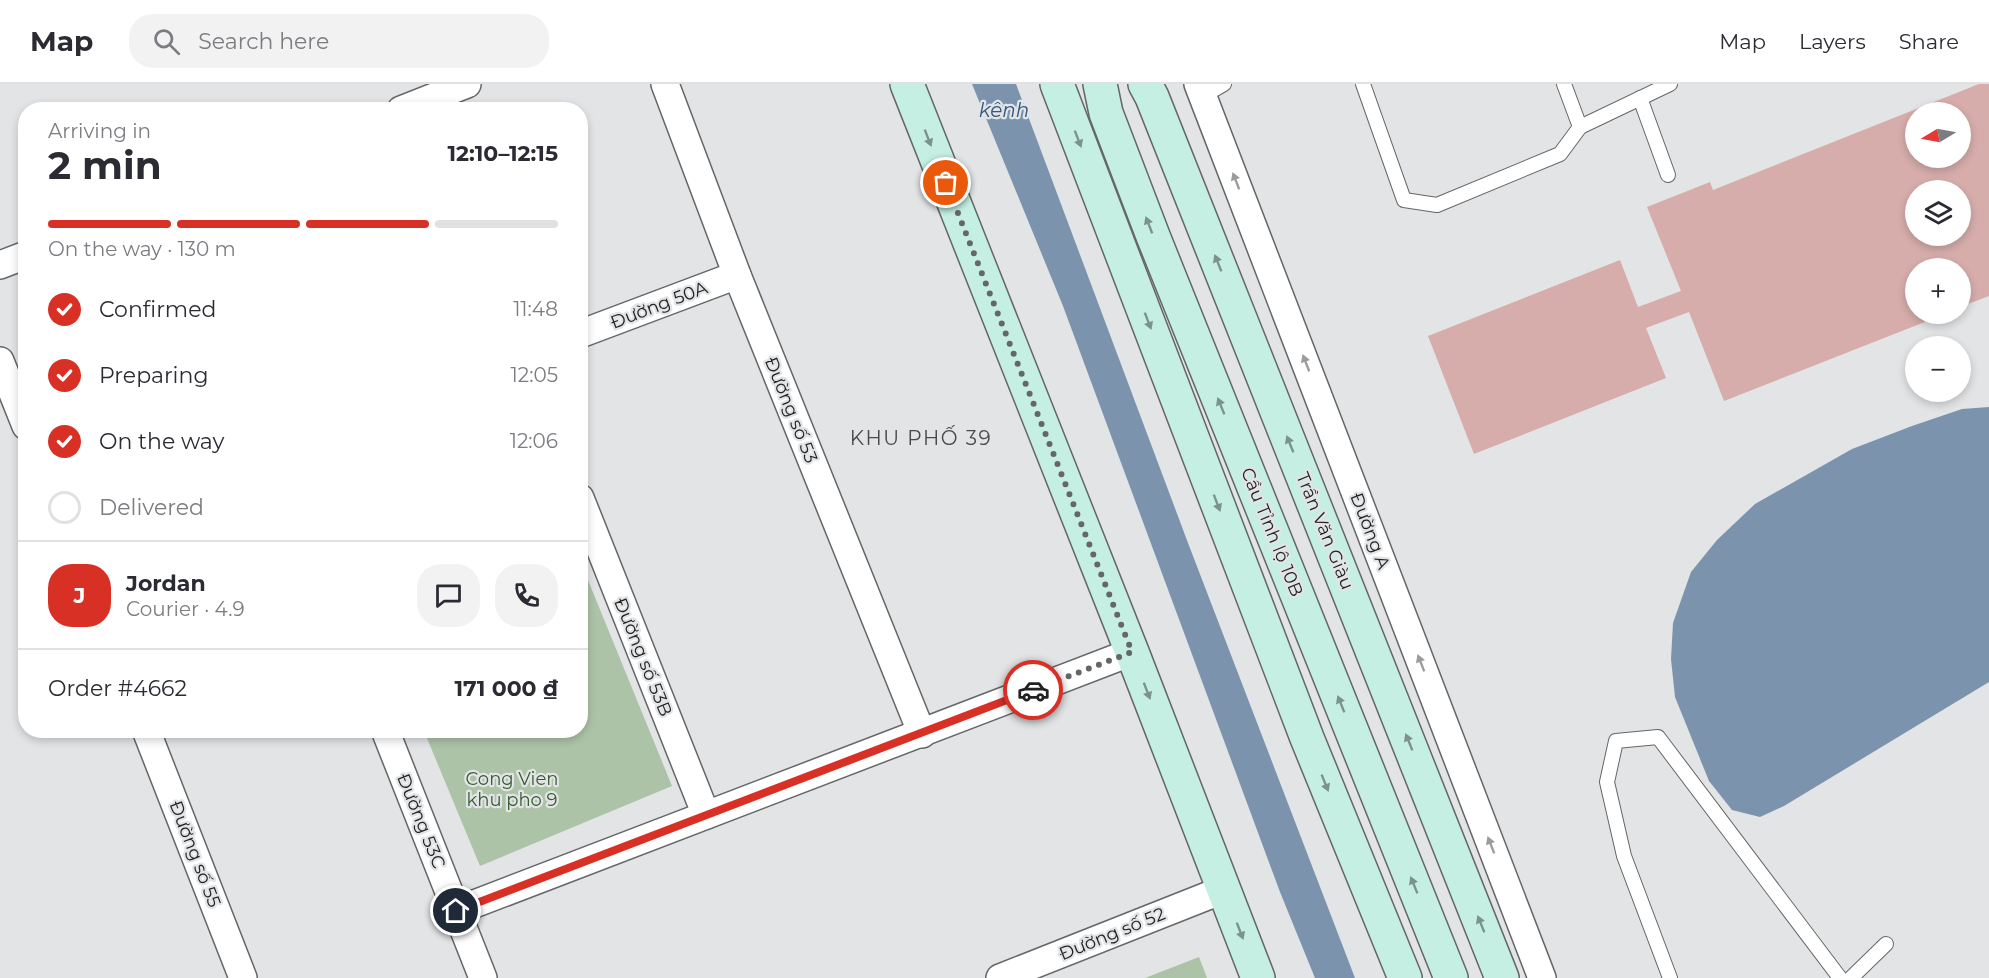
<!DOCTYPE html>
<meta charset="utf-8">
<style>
body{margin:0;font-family:Montserrat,sans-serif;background:#f2f2f3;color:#2b2b33;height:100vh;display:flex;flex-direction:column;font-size:22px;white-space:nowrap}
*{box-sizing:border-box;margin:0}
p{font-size:20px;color:#7c7c81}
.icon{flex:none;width:33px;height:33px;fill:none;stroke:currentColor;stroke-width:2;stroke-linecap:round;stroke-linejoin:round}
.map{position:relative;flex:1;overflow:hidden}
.sheet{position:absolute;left:18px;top:18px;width:570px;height:636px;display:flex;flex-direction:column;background:#fff;border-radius:24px;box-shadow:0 3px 9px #0003}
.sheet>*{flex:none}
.needle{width:39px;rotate:260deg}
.controls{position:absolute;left:1905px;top:18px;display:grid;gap:12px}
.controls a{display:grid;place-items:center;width:66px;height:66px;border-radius:50%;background:#fff;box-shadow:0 3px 9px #0003;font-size:30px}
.pin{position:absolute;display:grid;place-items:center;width:51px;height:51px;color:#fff;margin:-26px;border:3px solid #fff;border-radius:50%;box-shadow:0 2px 6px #0007}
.courier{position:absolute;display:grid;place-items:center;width:60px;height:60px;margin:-30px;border:4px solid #d93025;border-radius:50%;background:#fff;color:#222;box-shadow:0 2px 8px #0007}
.overview em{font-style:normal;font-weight:700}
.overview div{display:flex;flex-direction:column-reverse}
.overview{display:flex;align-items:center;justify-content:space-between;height:102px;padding:0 30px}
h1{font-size:39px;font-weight:700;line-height:45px}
.bar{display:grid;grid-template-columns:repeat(4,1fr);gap:9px 6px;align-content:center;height:72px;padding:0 30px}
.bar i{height:8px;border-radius:4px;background:#e1e1e2}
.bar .on{background:#d93025}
.bar p{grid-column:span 4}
.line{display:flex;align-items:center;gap:15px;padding:0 30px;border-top:2px solid #e1e1e2}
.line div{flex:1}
.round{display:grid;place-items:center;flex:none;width:63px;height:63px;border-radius:24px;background:#f2f2f3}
ol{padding:0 30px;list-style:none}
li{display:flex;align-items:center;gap:18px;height:66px}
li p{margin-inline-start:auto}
li .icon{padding:6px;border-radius:50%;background:#d93025;color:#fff;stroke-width:4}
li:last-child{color:#7c7c81}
li i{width:33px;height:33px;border:3px solid #e1e1e2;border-radius:50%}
header{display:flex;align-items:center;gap:36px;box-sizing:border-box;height:84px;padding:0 30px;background:#fff;border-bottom:2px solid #e1e1e2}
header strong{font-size:28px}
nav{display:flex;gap:33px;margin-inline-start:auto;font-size:21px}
.search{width:420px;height:54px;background:#f2f2f3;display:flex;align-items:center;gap:15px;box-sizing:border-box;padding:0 21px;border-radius:24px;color:#7c7c81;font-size:22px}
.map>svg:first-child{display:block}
.green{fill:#adc3a8}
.water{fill:#7b93ad}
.building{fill:#d6adab;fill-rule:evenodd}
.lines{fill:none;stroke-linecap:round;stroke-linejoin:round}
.service-casing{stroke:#646667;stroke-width:16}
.minor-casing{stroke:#646667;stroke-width:30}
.secondary-casing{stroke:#646667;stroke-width:36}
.service{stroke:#fff;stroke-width:14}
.minor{stroke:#fff;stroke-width:27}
.secondary{stroke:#c4efe2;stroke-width:33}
.oneway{fill:#7b938c}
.oneway2{fill:#9c9c9c}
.done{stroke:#656667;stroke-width:6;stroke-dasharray:0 10.8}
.route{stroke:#d93025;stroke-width:8}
.labels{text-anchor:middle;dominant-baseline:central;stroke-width:4.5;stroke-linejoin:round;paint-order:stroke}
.street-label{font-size:18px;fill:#222223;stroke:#e2e4e6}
.park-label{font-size:18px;fill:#375b31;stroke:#e2e4e6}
.water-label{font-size:20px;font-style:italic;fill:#32587f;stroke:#e2e4e6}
.neighbourhood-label{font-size:20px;letter-spacing:1.5px;fill:#494a4c;stroke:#e2e4e6}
</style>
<header>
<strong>Map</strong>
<div class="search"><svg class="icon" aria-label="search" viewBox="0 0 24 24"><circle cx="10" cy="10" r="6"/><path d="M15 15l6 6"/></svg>Search here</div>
<nav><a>Map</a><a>Layers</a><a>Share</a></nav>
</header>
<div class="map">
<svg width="1989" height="894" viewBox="0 0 1989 894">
<rect width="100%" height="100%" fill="#e2e4e6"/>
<!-- green -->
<g class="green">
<polygon points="581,479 672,702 480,782 424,647 580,646"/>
<polygon points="1199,873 1207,894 1145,894"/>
</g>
<!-- water -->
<g class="water">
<polygon points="972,0 1016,0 1188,459 1355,894 1315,894 1280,808 1063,222"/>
<polygon points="1989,323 1989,598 1784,722 1760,733 1732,726 1709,697 1675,613 1671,575 1673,539 1691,488 1717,456 1755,420 1852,365 1912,342 1962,325"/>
</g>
<!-- building -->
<path class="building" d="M1979,0h10v212l-29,11v-39h-44v46h29l-221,87 -35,-89 -43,16 20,50 -192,76 -46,-118 192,-76 18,47 43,-16 -34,-84 63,-25 3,8zM1916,28h44v46h-44zM1916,106h44v46h-44z"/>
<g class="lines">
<defs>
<g id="service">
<polyline points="1363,0 1404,116 1437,121 1560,70 1580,43 1670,0"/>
<polyline points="1564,0 1580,43"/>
<polyline points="1203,12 1224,0"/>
<polyline points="1640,14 1668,91"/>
<polyline points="1670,894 1624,772 1607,698 1616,657 1658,653 1840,894"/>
<polyline points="1851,894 1886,860"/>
</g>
<g id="minor">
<polyline points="665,0 737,191 922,650"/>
<polyline points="1198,0 1542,894"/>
<polyline points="401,26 467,0"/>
<polyline points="0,181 26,171"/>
<polyline points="580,250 737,191"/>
<polyline points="0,277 26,342"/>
<polyline points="580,414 706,731"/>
<polyline points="146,646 243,894"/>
<polyline points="385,646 483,894"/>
<polyline points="456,827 1132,568"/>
<polyline points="1000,894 1225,805"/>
</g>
<g id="secondary">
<polyline points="907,0 1132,568 1258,894"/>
<polyline points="1057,0 1307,654 1405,894"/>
<polyline points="1100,0 1106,29 1153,152 1451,894"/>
<polyline points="1145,0 1152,13 1502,894"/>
</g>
</defs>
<!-- service casing -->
<use href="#service" class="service-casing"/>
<!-- minor casing -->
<use href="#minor" class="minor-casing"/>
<!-- secondary casing -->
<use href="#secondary" class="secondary-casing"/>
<!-- service -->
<use href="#service" class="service"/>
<!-- minor -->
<use href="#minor" class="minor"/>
<!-- secondary -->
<use href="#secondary" class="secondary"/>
</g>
<!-- one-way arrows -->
<defs><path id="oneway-solid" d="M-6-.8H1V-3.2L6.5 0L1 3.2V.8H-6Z" transform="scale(1.5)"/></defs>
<g class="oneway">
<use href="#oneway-solid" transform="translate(928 54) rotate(69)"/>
<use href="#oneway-solid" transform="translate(1078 55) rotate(69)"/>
<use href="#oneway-solid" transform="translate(1149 141) rotate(-111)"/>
<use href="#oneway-solid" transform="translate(1218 179) rotate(-112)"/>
<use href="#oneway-solid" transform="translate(1148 237) rotate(69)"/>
<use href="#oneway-solid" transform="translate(1221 322) rotate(-112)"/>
<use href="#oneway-solid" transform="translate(1290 360) rotate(-112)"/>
<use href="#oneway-solid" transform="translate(1217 419) rotate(69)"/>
<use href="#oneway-solid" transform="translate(1147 607) rotate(69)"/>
<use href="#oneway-solid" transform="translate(1341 620) rotate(-112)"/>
<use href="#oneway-solid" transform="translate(1409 658) rotate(-112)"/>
<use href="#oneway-solid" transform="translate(1325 699) rotate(68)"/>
<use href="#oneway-solid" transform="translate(1414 801) rotate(-112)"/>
<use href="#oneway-solid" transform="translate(1481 840) rotate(-112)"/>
<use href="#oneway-solid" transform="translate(1240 847) rotate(69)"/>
</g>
<g class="oneway2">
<use href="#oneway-solid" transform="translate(1236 97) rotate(-111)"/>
<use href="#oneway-solid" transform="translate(1306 279) rotate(-111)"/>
<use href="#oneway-solid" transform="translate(1421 579) rotate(-111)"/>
<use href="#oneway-solid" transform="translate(1491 761) rotate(-111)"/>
</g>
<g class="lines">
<!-- done -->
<polyline class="done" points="946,99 1132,568 1033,606"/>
<!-- route -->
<polyline class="route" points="456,827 1033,606"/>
</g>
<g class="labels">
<!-- street labels -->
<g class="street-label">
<text transform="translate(659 221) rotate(-21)">Đường 50A</text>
<text transform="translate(791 326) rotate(68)">Đường số 53</text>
<text transform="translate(1325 447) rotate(68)">Trần Văn Giàu</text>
<text transform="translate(1370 447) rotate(69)">Đường A</text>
<text transform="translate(1272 448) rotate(68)">Cầu Tỉnh lộ 10B</text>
<text transform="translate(643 573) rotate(68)">Đường số 53B</text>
<text transform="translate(421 737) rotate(68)">Đường 53C</text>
<text transform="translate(195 770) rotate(69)">Đường số 55</text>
<text transform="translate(1112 850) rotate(-22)">Đường số 52</text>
</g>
<!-- park labels -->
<g class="park-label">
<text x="512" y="695">Cong Vien<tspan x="512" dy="21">khu pho 9</tspan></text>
</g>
<!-- water labels -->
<g class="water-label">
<text x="1004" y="26">kênh</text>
</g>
<!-- neighbourhood labels -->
<g class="neighbourhood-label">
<text x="921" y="354">KHU PHỐ 39</text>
</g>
</g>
</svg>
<div class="controls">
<a><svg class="needle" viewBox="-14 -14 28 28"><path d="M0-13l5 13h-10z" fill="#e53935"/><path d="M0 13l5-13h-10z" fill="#7c7c81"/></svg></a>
<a><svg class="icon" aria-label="layers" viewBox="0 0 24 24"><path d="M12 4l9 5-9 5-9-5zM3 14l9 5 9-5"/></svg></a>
<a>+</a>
<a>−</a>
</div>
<div class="pin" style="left:946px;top:99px;background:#ea580c"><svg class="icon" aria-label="bag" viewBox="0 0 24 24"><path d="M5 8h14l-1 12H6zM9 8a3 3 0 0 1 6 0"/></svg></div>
<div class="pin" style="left:456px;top:827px;background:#1f2937"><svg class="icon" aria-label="home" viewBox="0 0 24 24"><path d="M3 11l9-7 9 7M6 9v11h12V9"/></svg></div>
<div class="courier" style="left:1033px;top:606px"><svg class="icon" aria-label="car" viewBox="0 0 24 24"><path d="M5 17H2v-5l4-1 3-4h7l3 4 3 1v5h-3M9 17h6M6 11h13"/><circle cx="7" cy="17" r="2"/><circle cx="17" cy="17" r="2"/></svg></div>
<section class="sheet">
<div class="overview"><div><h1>2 min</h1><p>Arriving in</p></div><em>12:10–12:15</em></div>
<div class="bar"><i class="on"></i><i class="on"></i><i class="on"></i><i></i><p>On the way · 130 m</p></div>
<ol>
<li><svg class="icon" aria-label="check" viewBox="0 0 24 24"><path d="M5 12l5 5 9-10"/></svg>Confirmed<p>11:48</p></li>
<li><svg class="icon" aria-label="check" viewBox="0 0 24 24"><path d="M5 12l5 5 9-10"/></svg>Preparing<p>12:05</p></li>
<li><svg class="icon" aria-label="check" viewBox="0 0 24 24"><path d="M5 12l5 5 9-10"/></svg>On the way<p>12:06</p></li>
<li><i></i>Delivered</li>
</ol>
<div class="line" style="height:108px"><b class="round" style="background:#d93025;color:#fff">J</b><div><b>Jordan</b><p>Courier · 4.9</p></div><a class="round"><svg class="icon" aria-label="chat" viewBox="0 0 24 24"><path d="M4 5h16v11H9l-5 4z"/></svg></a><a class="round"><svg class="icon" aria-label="phone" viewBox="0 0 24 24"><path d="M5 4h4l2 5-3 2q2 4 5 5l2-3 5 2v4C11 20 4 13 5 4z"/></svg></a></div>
<div class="line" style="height:78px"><div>Order #4662</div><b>171 000 ₫</b></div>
</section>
</div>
